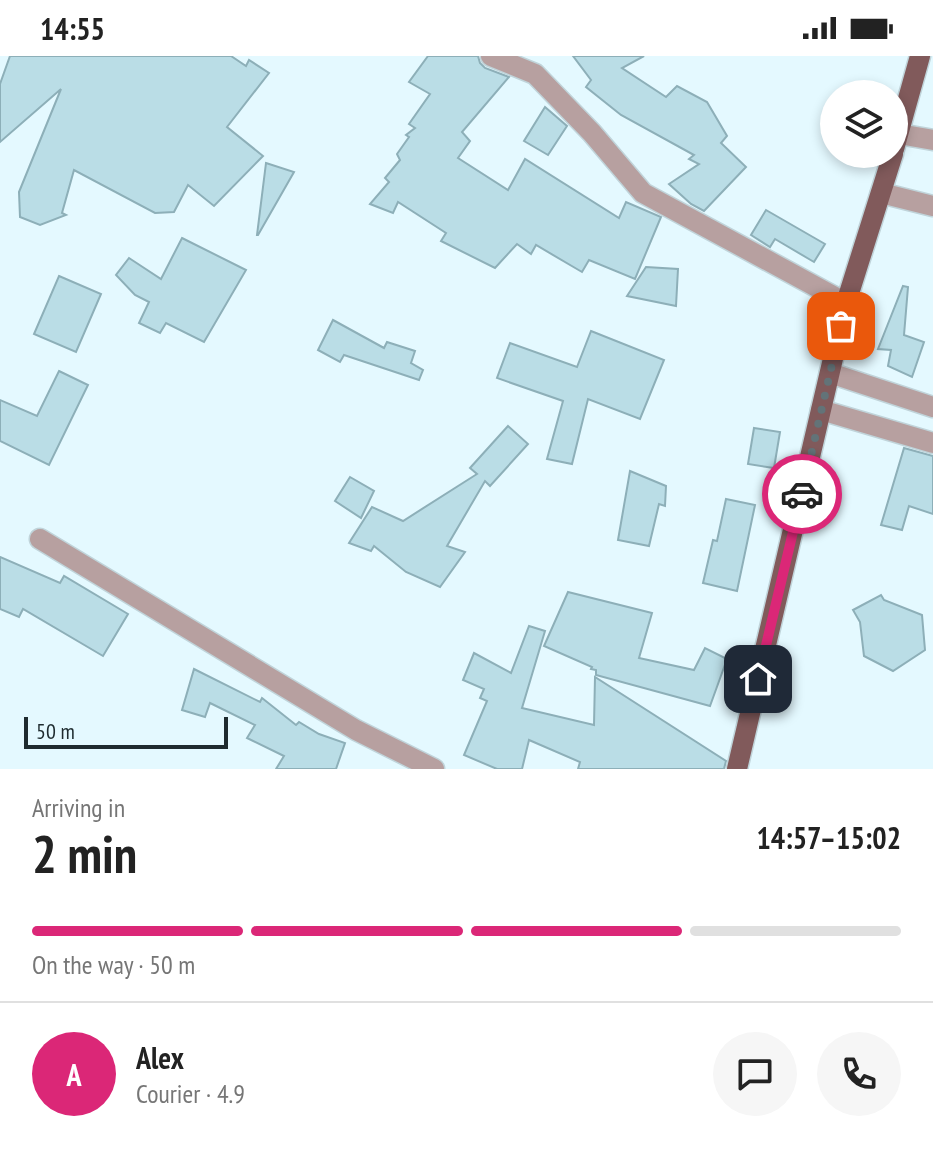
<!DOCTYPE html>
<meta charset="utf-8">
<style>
body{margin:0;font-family:"PT Sans Narrow",sans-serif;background:#f6f6f6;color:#222;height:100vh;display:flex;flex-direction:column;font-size:30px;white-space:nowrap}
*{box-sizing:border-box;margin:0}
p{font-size:26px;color:#767676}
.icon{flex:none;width:44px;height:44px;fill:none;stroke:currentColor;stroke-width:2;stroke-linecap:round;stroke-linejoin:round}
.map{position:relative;height:713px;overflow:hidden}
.panel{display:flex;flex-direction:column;background:#fff;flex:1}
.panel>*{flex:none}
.buttons{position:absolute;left:820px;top:24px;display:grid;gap:16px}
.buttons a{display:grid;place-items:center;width:88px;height:88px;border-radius:50%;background:#fff;box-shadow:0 4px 12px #0003;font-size:40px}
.scale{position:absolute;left:24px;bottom:20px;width:204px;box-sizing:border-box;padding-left:8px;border:4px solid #1e2b2f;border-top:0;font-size:22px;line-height:28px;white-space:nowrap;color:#1e2b2f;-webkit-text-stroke:6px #e4f9ff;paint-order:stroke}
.pin{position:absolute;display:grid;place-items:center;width:68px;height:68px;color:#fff;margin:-34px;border-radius:16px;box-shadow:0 4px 12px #0006}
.courier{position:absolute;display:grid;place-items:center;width:80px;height:80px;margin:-40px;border:6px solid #db2777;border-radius:50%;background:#fff;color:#222;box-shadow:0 2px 10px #0007}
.summary em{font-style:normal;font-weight:600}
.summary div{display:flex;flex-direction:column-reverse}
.summary{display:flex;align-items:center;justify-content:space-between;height:136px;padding:0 32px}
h1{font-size:52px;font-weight:600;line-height:60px}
.bar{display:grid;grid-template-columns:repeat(4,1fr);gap:12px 8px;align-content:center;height:96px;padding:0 32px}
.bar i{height:10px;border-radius:6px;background:#e0e0e0}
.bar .selected{background:#db2777}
.bar p{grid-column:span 4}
.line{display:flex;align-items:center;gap:20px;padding:0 32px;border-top:2px solid #e0e0e0}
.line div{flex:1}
.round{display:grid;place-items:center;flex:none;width:84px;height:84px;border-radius:42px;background:#f6f6f6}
.status{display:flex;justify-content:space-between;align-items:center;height:56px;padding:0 40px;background:#fff;direction:ltr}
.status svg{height:22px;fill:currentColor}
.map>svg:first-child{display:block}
.building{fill:#badde6;stroke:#8dafb8;stroke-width:2}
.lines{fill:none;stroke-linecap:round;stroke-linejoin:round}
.minor-casing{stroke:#c0d4da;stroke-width:23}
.major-casing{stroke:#c0d4da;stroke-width:23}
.minor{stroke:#b7a0a0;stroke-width:20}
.major{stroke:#815a5b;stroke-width:20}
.done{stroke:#637378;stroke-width:8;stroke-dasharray:0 14.4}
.route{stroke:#db2777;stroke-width:10}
</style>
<div class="status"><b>14:55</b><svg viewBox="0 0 49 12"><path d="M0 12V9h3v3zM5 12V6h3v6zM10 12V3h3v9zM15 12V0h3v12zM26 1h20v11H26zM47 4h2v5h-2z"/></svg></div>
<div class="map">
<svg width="933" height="713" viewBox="0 0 933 713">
<rect width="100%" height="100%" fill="#e4f9ff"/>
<!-- building -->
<g class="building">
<polygon points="10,0 231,0 246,10 249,4 269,17 227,71 263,100 214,150 188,129 174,156 155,157 74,114 62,157 66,159 40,169 20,161 19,136 61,33 0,86 0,28"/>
<polygon points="428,0 478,0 480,7 485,12 509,21 462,76 470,85 458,102 508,134 525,103 619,162 626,146 661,161 635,223 589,204 582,216 536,189 531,198 517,188 495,212 441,185 446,177 398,146 393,157 370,148 389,126 385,122 400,104 397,98 409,81 406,79 415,72 409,68 430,38 409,26"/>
<polygon points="573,0 644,0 622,12 666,41 677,30 707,46 727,80 721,87 746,111 704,155 691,148 669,128 699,108 689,103 694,99 621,59 586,31 591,24"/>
<polygon points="545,51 567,70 548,99 524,85"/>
<polygon points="266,107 294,116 258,179 257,179"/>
<polygon points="766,154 825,188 814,206 775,183 770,191 751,179"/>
<polygon points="182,182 246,214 204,286 166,267 160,277 139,267 149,246 135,239 116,219 129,202 161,223"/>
<polygon points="646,211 678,213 676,250 627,240"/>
<polygon points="59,220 101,238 76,296 34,278"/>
<polygon points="903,230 908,231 904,279 924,286 912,321 888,310 891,294 878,293"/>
<polygon points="333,264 384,292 387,286 415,295 411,307 423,314 419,324 344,299 340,306 318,294"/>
<polygon points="591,275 664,304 640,363 588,343 572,408 547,403 563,345 497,322 510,287 577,311"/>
<polygon points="59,315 88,329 49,409 0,385 0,344 37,360"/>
<polygon points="508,370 528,388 490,430 485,425 447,490 465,496 440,531 406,516 374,490 371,495 349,487 372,451 403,465 477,418 470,412"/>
<polygon points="754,372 780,376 774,412 748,408"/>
<polygon points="904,392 933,400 933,458 909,450 902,474 881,469"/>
<polygon points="630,415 666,430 665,450 659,448 649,490 618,484"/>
<polygon points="350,421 374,435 361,462 335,445"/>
<polygon points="726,443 755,449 737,535 703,527 713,484 717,485"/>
<polygon points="0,501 60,527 64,520 128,558 103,600 23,553 19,561 0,553"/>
<polygon points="568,536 652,557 639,602 694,614 705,592 727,603 710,650 596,619 596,614 591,613 592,611 544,590"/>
<polygon points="881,539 884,544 922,559 925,594 893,615 864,600 860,566 853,554"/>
<polygon points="529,570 545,575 522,652 594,669 595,621 726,705 724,713 578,713 580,706 529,684 522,713 497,713 464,699 487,645 480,642 484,633 463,624 474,597 511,617"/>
<polygon points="194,613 260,646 262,642 296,669 299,666 319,678 345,687 336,713 276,713 284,700 247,682 255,669 210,647 205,661 182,654"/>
</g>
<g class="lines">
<defs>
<g id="minor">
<polyline points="491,0 535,18 592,77 643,137 846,247"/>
<polyline points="899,78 933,84"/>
<polyline points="881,137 933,150"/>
<polyline points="830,317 933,351"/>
<polyline points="821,354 933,387"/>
<polyline points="40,483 356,674 434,713"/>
</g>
<g id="major">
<polyline points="894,93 920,0"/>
<polyline points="737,713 846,247 893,98"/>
</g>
</defs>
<!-- minor casing -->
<use href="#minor" class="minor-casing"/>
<!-- major casing -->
<use href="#major" class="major-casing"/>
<!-- minor -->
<use href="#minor" class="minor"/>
<!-- major -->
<use href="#major" class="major"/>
</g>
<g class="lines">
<!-- done -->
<polyline class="done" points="802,438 841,270"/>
<!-- route -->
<polyline class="route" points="758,623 802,438"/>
</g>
</svg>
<div class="buttons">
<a><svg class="icon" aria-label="layers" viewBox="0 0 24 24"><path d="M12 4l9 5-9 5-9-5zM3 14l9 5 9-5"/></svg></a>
</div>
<div class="scale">50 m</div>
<div class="pin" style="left:841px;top:270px;background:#ea580c"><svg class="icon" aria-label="bag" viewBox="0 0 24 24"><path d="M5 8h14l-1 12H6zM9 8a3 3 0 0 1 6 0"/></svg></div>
<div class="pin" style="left:758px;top:623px;background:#1f2937"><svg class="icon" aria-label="home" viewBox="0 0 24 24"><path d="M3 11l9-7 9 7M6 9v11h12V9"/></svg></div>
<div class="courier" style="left:802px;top:438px"><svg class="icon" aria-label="car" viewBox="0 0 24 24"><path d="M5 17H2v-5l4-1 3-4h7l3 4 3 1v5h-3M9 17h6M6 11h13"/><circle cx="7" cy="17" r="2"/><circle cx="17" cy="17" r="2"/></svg></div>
</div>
<section class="panel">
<div class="summary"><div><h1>2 min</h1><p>Arriving in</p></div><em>14:57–15:02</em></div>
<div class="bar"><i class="selected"></i><i class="selected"></i><i class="selected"></i><i></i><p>On the way · 50 m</p></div>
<div class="line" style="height:144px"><b class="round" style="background:#db2777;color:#fff">A</b><div><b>Alex</b><p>Courier · 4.9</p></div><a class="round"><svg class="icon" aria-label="chat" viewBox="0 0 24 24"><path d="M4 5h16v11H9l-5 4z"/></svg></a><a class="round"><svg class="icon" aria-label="phone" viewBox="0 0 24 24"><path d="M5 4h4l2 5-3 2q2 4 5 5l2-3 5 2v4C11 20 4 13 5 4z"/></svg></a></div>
</section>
